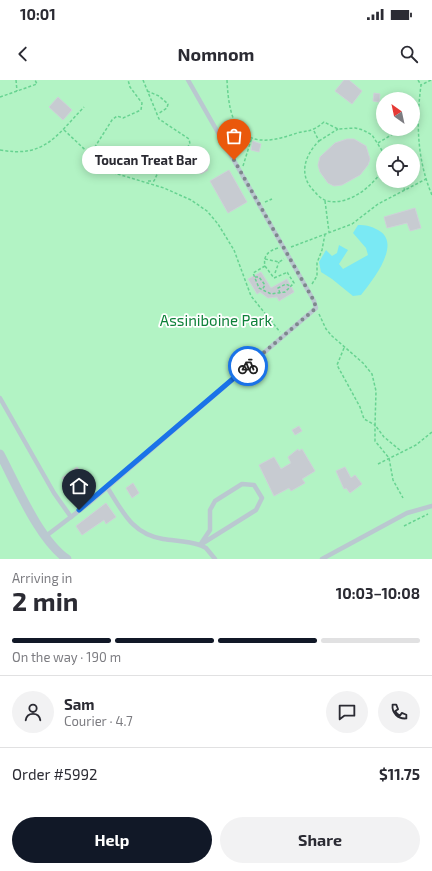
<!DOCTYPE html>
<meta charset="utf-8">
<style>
body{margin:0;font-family:"Exo 2",sans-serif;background:#f2f2f3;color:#2b2b33;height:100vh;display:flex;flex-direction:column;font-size:15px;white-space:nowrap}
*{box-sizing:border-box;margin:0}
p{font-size:13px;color:#7c7c81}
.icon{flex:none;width:22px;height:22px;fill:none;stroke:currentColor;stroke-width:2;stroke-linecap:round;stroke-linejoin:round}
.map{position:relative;height:479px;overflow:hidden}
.details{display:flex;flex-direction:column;background:#fff;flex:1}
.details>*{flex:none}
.needle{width:26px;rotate:327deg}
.buttons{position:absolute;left:376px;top:12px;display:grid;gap:8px}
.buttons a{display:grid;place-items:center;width:44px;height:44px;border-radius:50%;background:#fff;box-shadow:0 2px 10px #0003;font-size:20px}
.pin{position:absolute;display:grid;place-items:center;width:34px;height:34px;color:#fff;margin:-41px -17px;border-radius:50% 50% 50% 0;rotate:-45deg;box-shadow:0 0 4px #0007}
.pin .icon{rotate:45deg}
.courier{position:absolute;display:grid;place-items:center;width:40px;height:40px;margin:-20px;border:3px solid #1a73e8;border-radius:50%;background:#fff;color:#222;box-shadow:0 1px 5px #0007}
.bubble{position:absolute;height:28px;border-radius:14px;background:#fff;box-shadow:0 2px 10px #0003;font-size:13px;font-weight:700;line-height:28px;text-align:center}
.summary em{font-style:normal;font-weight:700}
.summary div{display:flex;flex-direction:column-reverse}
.summary{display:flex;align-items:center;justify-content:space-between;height:68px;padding:0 12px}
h1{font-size:26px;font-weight:700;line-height:30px}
.bar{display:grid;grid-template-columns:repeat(4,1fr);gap:6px 4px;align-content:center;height:48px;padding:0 12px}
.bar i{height:5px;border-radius:3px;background:#e1e1e2}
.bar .active{background:#111827}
.bar p{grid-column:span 4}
.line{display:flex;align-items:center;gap:10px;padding:0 12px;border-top:1px solid #e1e1e2}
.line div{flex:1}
.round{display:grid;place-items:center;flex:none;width:42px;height:42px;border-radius:21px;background:#f2f2f3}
.cta{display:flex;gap:8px;margin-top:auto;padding:8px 12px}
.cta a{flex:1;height:46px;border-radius:24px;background:#111827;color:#fff;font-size:16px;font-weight:700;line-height:46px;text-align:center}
.cta a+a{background:#f2f2f3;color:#2b2b33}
.status{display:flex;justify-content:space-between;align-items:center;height:28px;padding:0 20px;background:#fff;direction:ltr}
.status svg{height:11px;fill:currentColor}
header{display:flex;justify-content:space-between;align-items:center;height:52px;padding:0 12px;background:#fff;font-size:18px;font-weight:700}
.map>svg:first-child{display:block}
.green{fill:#b2f3c4;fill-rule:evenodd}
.water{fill:#7ae9f4}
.building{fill:#c7cbd1;stroke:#ced2d8}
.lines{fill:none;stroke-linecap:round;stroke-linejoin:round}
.path{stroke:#67d391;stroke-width:1.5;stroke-dasharray:3 2;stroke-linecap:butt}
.service{stroke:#bac8d0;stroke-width:4.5}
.minor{stroke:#bac8d0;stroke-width:9}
.done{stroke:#7e878d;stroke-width:4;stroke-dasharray:0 7.2}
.route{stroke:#1a73e8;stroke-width:5}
.labels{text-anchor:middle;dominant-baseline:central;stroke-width:3.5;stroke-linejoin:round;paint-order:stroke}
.park-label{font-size:15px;fill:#0d8139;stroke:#fff}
</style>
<div class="status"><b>10:01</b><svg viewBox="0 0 49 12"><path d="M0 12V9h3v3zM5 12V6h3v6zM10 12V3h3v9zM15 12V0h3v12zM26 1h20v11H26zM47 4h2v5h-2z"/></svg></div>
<header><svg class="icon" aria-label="back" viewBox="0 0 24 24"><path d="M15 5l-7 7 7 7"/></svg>Nomnom<svg class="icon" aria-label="search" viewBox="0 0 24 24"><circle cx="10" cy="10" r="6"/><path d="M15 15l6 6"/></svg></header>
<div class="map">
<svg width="432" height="479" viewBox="0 0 432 479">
<rect width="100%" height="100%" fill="#eeeaeb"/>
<!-- green -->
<path class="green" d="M0,0h432v479h-432zM383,19h30v30h-30zM383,71h30v30h-30z"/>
<!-- water -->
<path class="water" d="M358,145c8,0 13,1 20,5 25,13 -6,51 -17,65l-8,1 -21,-17 -11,-7 -2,-10 7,-12 6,6 5,-3 2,-8 9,5 -9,14 4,5 25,-14 -2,-7 -13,-15z"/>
<!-- building -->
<g class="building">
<polygon points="344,0 349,0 362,11 352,24 335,11"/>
<polygon points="374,13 380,14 379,22 373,21"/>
<polygon points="58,17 72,30 63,40 49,27"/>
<polygon points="347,59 354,59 366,66 370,79 368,85 360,95 342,105 334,106 328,103 320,92 318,85 320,77 335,63"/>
<polygon points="253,61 261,64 259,72 251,70"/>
<polygon points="202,79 208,90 201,94 195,83"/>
<polygon points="229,90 247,122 228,133 210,101"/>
<polygon points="415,128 421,148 410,151 407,143 387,148 384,137"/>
<polygon points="261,192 271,208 287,199 294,212 279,221 277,217 268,218 260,212 257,214 248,199"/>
<polygon points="299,346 302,351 295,355 292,350"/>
<polygon points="298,369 299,371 302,369 315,391 302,399 305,403 291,411 289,408 274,416 259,385 274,377 281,389 291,383 288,377"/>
<polygon points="77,387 95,408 79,420 62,398"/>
<polygon points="345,387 351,398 355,395 362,404 350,413 346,408 344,409 336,391"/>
<polygon points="133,403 139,413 132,418 126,408"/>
<polygon points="106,423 116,437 106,444 104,440 82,455 76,446"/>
</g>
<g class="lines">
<!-- path -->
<g class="path">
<polyline points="16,0 17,11"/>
<polyline points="143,0 159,39 189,59 190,64 177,80 160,88 154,101 146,101"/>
<path d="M227,0c2,45 13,72 64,55 16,-6 19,-1 33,-13l14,7 17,-1 8,2 9,5 11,17"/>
<polyline points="418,0 421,5"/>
<path d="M431,0l-10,5c-5,38 -4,75 11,110"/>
<polyline points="147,11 159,16 168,24 167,28 158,34"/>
<polyline points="0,17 37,4 35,0"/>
<polyline points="413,42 418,39"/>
<polyline points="64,50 96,80 111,92 164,108 191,120 207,131 218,144 234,170 251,216 280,252"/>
<path d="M314,51l5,10c-15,15 -21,35 -4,51 3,4 8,8 12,9 22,5 46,-15 56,-32"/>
<polyline points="227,55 247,56"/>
<polyline points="319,61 338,49"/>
<polyline points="378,63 401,49"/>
<path d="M0,70c45,8 56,-14 84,-43"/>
<polyline points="93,77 93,70 112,40 117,36 123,38 141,30 142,23 130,7 128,0"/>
<polyline points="243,86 252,57"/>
<polyline points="397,101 405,110"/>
<polyline points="325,121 329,152"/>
<polyline points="265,122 272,119"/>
<polyline points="291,167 352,144 378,124 426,99"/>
<path d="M278,168c-10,3 -15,8 -13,18l9,12 14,-6"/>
<polyline points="265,179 279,182 284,179"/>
<polyline points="265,186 253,193 259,208 271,214 285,212 294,203 287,192"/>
<polyline points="275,193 279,182"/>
<polyline points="255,197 259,197 265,205 262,210"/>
<polyline points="312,204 317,196 317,183 322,170 325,154"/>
<polyline points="280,213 278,208 286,204 290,206"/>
<polyline points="319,234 326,249 332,256 363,283 372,294 376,311 375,345 384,357 401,371"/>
<polyline points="344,268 337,285 360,327 364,339 375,345 375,361 389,378 393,400 403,418"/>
<polyline points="378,384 416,365 432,352"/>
<polyline points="404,446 428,434"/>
</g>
<!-- service -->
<g class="service">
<polyline points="0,318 54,413 71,437"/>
<polygon points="242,404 254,405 262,418 256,430 200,465 210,450 210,430 215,421"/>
<path d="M107,407c16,25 25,47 56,52 13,2 25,2 37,6l6,3 9,11"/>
<polyline points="46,456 88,424 316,228 314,221 188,0"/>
<polyline points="322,479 407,433 432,426"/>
</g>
<!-- minor -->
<path class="minor" d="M0,374c16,30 39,86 67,105"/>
</g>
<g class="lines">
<!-- done -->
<polyline class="done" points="234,80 314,221 316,228 248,286"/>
<!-- route -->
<polyline class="route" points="79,430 248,286"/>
</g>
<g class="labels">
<!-- park labels -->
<g class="park-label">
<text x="216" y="240">Assiniboine Park</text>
</g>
</g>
</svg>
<div class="buttons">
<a><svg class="needle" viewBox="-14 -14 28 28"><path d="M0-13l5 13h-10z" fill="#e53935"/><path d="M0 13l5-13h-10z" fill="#7c7c81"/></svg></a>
<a><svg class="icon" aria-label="locate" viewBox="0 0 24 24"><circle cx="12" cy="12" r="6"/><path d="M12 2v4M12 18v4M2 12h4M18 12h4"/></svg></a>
</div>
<div class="pin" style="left:234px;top:80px;background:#ea580c"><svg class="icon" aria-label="bag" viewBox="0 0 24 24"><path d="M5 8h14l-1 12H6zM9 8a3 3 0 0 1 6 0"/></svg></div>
<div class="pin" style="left:79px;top:430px;background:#1f2937"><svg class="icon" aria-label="home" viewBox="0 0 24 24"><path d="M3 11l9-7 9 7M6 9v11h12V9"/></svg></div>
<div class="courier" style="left:248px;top:286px"><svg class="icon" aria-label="bike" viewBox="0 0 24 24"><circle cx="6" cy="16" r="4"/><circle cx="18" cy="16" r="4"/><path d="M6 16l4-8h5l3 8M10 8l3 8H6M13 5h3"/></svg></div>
<div class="bubble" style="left:82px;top:66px;width:128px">Toucan Treat Bar</div>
</div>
<section class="details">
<div class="summary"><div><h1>2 min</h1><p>Arriving in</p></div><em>10:03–10:08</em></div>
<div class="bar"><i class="active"></i><i class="active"></i><i class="active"></i><i></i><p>On the way · 190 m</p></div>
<div class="line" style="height:72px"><a class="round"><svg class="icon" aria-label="person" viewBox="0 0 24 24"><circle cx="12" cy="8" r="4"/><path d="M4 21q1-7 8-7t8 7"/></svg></a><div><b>Sam</b><p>Courier · 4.7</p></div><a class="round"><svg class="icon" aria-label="chat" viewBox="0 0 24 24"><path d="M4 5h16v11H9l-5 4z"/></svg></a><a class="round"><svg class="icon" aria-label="phone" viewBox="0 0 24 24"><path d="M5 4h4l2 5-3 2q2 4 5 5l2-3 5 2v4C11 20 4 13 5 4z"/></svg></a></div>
<div class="line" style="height:52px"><div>Order #5992</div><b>$11.75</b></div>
<div class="cta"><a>Help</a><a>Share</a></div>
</section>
